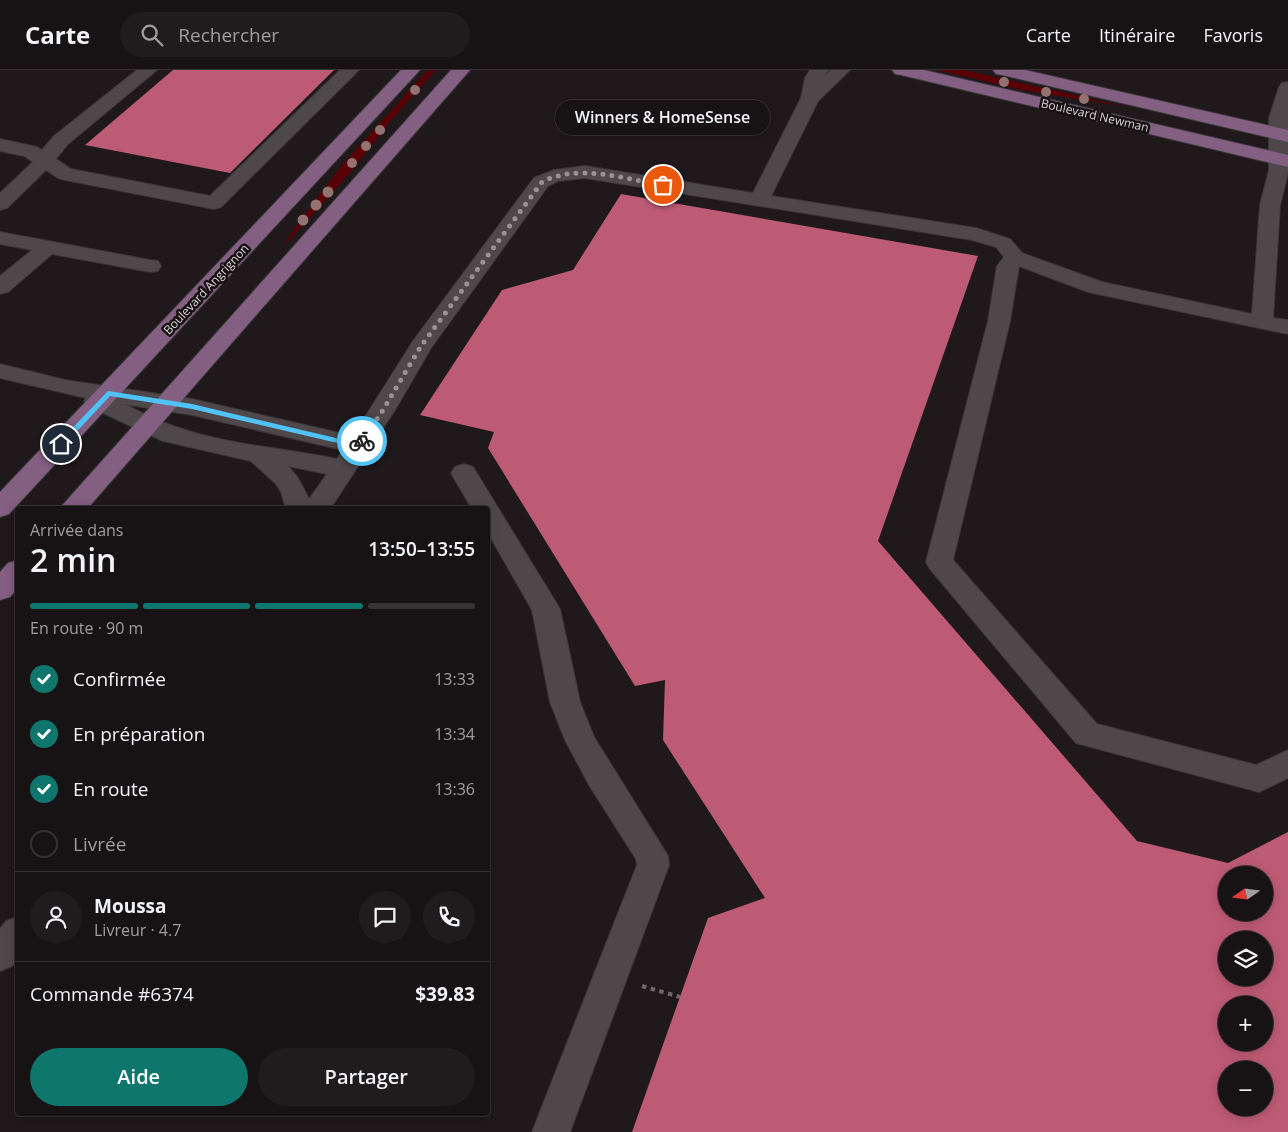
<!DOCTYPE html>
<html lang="fr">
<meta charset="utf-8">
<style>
body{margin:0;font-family:"Open Sans",sans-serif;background:#201c1e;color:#f1f3f6;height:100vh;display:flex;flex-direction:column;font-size:19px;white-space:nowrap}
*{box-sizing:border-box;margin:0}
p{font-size:16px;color:#9e9ea0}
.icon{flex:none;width:28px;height:28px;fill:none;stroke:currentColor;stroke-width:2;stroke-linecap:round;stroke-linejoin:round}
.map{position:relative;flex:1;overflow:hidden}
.details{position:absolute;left:15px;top:436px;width:475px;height:610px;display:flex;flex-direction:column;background:#171315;border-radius:5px;box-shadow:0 2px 12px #0003,0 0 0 1px #363234}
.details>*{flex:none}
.needle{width:32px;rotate:256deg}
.tools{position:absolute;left:1218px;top:796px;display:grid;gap:10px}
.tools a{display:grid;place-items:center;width:55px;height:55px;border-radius:50%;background:#171315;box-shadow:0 2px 12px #0003,0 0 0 1px #363234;font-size:25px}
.pin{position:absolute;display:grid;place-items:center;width:42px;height:42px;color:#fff;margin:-21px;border:2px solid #fff;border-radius:50%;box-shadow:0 1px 5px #0007}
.courier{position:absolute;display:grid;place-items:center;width:50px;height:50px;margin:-25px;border:4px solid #4fc3f7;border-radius:50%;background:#fff;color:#222;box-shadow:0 1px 6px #0007}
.bubble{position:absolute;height:35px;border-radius:18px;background:#171315;box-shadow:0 2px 12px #0003,0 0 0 1px #363234;font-size:16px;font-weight:600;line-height:35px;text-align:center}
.summary em{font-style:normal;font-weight:600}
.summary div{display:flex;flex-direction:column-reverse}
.summary{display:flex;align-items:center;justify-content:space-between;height:85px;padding:0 15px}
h1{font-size:32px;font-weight:600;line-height:38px}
.bar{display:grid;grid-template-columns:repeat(4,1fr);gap:8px 5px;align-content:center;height:60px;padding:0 15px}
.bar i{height:6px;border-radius:4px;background:#363234}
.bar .selected{background:#0f766e}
.bar p{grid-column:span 4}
.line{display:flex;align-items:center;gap:12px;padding:0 15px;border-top:1px solid #363234}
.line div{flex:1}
.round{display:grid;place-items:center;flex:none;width:52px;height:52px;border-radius:26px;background:#201c1e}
ol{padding:0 15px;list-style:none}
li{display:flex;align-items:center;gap:15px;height:55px}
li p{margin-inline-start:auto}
li .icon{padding:5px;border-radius:50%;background:#0f766e;color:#fff;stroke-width:4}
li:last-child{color:#9e9ea0}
li i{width:28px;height:28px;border:2px solid #363234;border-radius:50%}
.primary-button{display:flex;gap:10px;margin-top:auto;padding:10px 15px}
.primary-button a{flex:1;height:58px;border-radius:30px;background:#0f766e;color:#fff;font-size:20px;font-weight:600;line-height:58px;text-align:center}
.primary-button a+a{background:#201c1e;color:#f1f3f6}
header{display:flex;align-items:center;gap:30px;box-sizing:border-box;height:70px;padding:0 25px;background:#171315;border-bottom:1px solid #363234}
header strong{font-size:24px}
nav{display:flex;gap:28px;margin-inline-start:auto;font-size:18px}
.search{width:350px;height:45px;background:#201c1e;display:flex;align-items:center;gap:12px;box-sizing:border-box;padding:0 18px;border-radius:28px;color:#9e9ea0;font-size:19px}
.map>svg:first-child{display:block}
.green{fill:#590006}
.building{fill:#be5b74;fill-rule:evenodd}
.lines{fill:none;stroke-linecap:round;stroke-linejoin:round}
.minor-casing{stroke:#3a3638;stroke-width:2}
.major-casing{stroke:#3a3638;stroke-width:2}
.path{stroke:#6b6668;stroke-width:4;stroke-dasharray:4.5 4.5;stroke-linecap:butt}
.minor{fill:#4f484b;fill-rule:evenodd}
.major{fill:#835f82;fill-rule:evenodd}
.tree{fill:#937270}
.route{fill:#4fc3f7}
.done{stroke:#979294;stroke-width:5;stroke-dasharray:0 9}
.labels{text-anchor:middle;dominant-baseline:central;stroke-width:5;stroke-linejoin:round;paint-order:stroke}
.far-street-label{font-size:12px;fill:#d7d3d5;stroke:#161013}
</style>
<header>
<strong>Carte</strong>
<div class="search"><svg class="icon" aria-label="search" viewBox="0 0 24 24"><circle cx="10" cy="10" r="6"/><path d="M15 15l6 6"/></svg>Rechercher</div>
<nav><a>Carte</a><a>Itinéraire</a><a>Favoris</a></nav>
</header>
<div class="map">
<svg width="1288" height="1062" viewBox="0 0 1288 1062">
<rect width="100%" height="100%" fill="#1f191c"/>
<!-- green -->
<g class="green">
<polygon points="428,0 436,0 392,49 349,104 287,173 285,172 341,96"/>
<polygon points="937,0 964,0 1127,37 1022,20"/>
</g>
<!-- building -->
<g class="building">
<polygon points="173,0 334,0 230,103 85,75"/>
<path d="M621,124l357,62 -100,285 259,300 91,22 60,-31v300h-656l76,-214 57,-20 -102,-158 2,-60 -30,6 -147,-238 6,-16 -74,-17 82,-125 71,-20zM1226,805h38v37h-38zM1226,870h38v38h-38zM1226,935h38v37h-38zM1226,1000h38v38h-38z"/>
</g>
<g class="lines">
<defs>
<g id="minor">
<polygon points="137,0 157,0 68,74 56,89 71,99 210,126 340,0 359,0 221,137 214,139 65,110 58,108 46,100 7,138 0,140 0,123 33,92 24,86 0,81 0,69 37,77 42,80 54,66"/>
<path d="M810,0h18l-3,5 6,-5h19l-32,31 -47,95 205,32 34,11 12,14 80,29 150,32 8,-109 9,-35v-52l10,-31 3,-4 6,-1v91l-8,32 -7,113 15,2v14l-200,-42 -69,-26 -9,55 -57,239 144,164 159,41 32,-15v28l-29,14 -183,-49 -146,-174 -4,-7 62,-241 9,-55 7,-9 -8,-10 -24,-7 -387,-62 -27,3 -10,5 -117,162 -36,62 -65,99h-44l-5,-17 -5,-8 -25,-23 -88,-20 -75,-35 -4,-5 2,-3 -86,-20v-14l65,16 127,19 161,37 60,-95 121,-163 20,-8 31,-4 168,27 48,-95 4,-20zM123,334l69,11 151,35 -6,9c-52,-11 -108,-14 -158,-31 -19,-6 -38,-16 -56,-24zM288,396l39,8 -18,25 -11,-21z"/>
<polygon points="0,162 150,190 158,191 161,196 158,201 150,202 52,184 8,222 0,224 0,206 32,180 0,174"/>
<polygon points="464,394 473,397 560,539 580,632 594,667 668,786 669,795 570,1062 532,1062 637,795 636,789 589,715 565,670 550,632 532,540 488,463 488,439 472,439 451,403 455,397"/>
<polygon points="18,847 18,889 12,896 0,901 0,859 6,851"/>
</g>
<g id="major">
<polygon points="401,0 420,0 9,444 0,447 0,422"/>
<polygon points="451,0 470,0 87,439 59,439"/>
<polygon points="892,0 924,0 1288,85 1288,97 901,5 895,4"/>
<polygon points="993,0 1025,0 1288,60 1288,72 1002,5 996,4"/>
<polygon points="18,490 18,518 10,527 0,530 0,502 8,493"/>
</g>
</defs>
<!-- minor casing -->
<use href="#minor" class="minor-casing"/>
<!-- major casing -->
<use href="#major" class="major-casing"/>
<!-- path -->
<polyline class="path" points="642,916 680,927"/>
<!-- minor -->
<use href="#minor" class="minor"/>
<!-- major -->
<use href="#major" class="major"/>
</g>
<!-- trees -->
<g class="tree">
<circle cx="1004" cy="12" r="5"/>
<circle cx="415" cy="20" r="5"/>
<circle cx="1046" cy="22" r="5"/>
<circle cx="1084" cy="29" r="5"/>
<circle cx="380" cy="60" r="5"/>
<circle cx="366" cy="76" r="5"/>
<circle cx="352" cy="93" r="5"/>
<circle cx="328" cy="122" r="5.5"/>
<circle cx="316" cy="135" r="5.5"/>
<circle cx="303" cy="150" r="5.5"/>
</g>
<!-- route -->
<polygon class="route" points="108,321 192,334 357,373 362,369 365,371 359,378 192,339 110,326 64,375 59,375 59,372"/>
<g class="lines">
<!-- done -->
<path class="done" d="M362,371l21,-31 38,-64 121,-164c37,-19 81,-3 121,3"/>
</g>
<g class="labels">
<!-- far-street labels -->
<g class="far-street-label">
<text transform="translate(1095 45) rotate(13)">Boulevard Newman</text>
<text transform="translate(206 219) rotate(-47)">Boulevard Angrignon</text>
</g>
</g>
</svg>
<div class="tools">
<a><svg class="needle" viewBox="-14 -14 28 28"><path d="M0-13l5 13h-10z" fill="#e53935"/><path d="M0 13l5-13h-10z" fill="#9e9ea0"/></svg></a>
<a><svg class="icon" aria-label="layers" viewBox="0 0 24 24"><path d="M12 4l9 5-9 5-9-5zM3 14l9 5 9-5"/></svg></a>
<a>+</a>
<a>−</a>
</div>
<div class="pin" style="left:663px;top:115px;background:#ea580c"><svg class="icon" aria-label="bag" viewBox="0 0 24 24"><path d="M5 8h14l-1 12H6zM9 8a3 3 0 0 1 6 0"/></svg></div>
<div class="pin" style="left:61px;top:374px;background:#1f2937"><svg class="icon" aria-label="home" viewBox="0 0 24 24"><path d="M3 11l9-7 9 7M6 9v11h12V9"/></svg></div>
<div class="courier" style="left:362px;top:371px"><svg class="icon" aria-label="bike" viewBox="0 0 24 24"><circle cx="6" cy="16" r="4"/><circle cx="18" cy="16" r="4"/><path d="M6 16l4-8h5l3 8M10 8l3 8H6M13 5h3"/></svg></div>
<div class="bubble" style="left:555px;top:30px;width:215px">Winners &amp; HomeSense</div>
<section class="details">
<div class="summary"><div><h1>2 min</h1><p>Arrivée dans</p></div><em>13:50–13:55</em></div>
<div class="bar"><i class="selected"></i><i class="selected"></i><i class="selected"></i><i></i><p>En route · 90 m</p></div>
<ol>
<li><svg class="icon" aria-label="check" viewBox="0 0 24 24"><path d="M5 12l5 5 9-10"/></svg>Confirmée<p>13:33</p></li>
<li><svg class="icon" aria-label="check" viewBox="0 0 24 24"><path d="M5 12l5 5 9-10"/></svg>En préparation<p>13:34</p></li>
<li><svg class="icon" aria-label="check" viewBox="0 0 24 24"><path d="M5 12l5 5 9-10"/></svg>En route<p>13:36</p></li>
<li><i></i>Livrée</li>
</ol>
<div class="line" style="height:90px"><a class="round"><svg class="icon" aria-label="person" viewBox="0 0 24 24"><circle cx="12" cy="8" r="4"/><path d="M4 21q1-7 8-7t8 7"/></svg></a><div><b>Moussa</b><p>Livreur · 4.7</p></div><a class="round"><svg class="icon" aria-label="chat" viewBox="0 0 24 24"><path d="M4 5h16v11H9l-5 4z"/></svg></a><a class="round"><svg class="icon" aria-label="phone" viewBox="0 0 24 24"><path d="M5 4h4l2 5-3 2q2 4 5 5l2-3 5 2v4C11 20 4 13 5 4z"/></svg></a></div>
<div class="line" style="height:65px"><div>Commande #6374</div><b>$39.83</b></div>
<div class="primary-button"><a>Aide</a><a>Partager</a></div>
</section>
</div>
